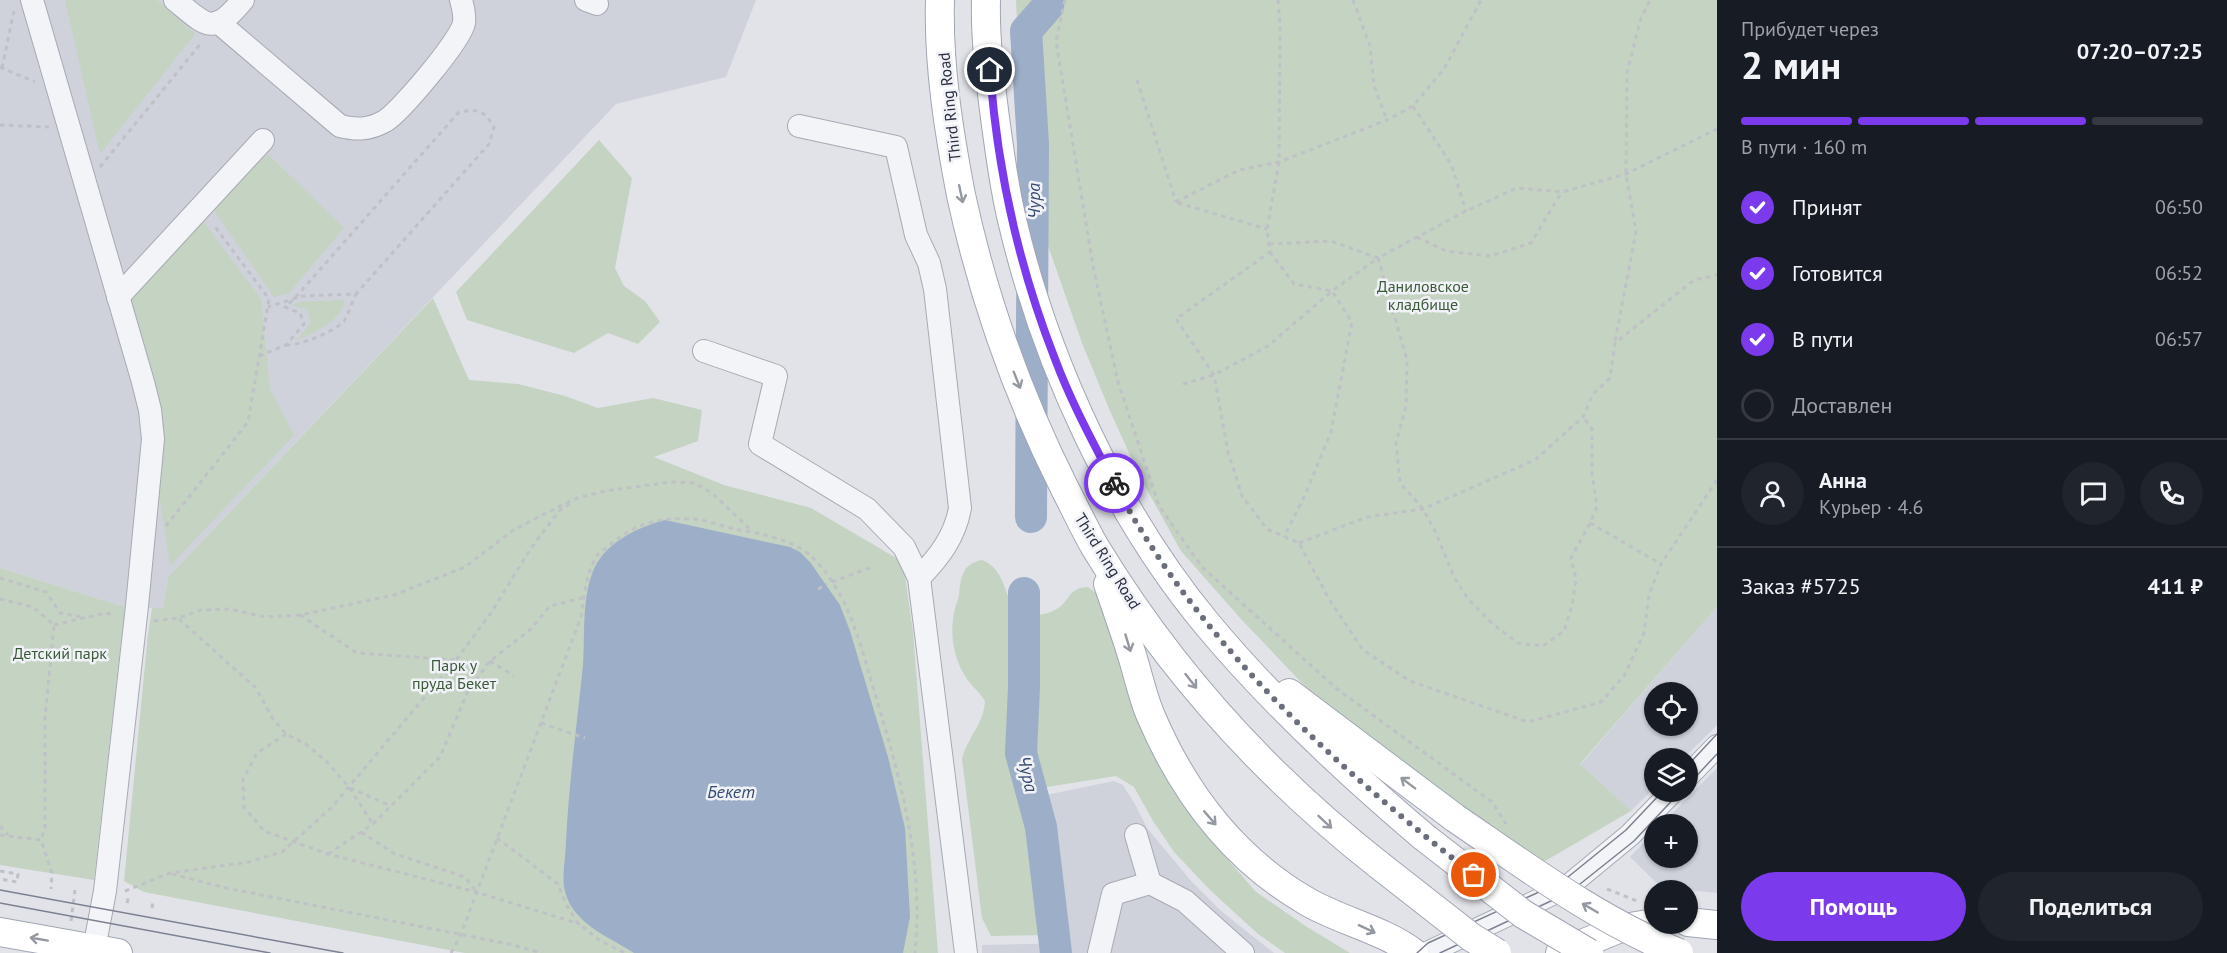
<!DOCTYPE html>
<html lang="ru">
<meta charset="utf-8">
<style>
body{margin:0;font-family:"PT Sans",sans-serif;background:#20242c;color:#f1f3f6;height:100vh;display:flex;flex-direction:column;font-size:22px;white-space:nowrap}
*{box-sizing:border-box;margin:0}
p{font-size:20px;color:#9ea1a6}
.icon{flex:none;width:33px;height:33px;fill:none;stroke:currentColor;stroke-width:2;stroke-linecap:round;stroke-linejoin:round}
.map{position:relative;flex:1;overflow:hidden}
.side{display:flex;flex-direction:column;background:#171b24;width:510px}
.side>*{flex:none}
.controls{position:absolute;left:1644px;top:682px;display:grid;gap:12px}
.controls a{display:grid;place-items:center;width:54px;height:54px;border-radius:50%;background:#171b24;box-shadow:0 2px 4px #0004;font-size:30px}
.pin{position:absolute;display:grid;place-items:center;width:51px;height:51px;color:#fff;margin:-26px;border:3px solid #fff;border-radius:50%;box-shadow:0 2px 6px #0007}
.courier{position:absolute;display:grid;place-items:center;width:60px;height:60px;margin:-30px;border:4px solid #7c3aed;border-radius:50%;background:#fff;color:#222;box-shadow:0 2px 8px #0007}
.head em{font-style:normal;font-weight:700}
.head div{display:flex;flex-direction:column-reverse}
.head{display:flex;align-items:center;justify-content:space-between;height:102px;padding:0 24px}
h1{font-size:39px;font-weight:700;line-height:45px}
.bar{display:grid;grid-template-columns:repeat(4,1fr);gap:9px 6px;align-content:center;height:72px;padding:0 24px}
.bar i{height:8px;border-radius:4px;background:#363941}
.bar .active{background:#7c3aed}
.bar p{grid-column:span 4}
.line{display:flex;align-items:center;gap:15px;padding:0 24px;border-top:2px solid #363941}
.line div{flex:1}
.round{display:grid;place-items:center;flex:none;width:63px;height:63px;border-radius:32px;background:#20242c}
ol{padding:0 24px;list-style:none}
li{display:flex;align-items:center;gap:18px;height:66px}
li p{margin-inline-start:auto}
li .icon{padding:6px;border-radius:50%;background:#7c3aed;color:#fff;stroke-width:4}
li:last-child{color:#9ea1a6}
li i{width:33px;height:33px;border:3px solid #363941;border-radius:50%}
.cta{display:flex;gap:12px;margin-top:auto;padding:12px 24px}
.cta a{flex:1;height:69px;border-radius:36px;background:#7c3aed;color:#fff;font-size:24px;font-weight:700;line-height:69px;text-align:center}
.cta a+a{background:#20242c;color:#f1f3f6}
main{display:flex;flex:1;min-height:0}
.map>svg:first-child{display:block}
.built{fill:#cfd2db;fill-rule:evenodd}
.green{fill:#c5d3c2}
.water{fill:#9daec8}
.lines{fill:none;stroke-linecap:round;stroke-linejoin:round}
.river{stroke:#9daec8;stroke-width:32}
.minor-casing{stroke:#a6aab3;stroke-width:24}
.major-casing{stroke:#a1a6b4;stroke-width:30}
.path{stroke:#bfc1c7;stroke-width:3;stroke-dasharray:4.5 4.5;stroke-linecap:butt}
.minor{stroke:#f3f4f7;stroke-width:22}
.major{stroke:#fff;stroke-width:28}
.tram{stroke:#7b8192;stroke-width:1.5}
.major-bridge-casing{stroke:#a1a6b4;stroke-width:30;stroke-linecap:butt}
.major-bridge{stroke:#fff;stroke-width:28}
.oneway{stroke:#9498a0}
.done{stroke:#6a6f7b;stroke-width:6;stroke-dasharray:0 10.8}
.route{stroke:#7c3aed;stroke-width:8}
.labels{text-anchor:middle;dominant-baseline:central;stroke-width:5;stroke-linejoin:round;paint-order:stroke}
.street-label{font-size:16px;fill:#2a3040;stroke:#f0f2f7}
.park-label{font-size:16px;fill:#3b5b38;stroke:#f0f2f7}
.water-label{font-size:18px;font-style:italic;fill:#354b73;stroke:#f0f2f7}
</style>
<main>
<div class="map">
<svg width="1717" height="953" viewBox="0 0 1717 953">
<rect width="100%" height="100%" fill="#e1e3e9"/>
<!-- built -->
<g class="built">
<polygon points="0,0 756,0 726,77 616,104 168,577 163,610 137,606 125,607 0,568"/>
<path d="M1717,607v118l-34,34h-29v29l-23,23 -51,-46zM1654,693h34v33h-34z"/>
<polygon points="1717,768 1717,893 1661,887 1630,857 1654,832 1654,858 1688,858 1688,825 1661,825"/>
<polygon points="1114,781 1123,785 1135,804 1147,828 1192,882 1221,911 1274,953 982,953 982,945 1065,943 1046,795"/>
</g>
<!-- green -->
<g class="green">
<polygon points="65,0 157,0 195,34 100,154"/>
<polygon points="1016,0 1717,0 1717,607 1580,764 1631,811 1540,864 1318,700 1241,619 1181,551 1141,479 1110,411 1082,343 1044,234 1021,107"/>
<polygon points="599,140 632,178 615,268 624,286 645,301 660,322 638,344 608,333 574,353 467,320 456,292"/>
<polygon points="268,154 344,228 289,293 274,297 211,206"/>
<polygon points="200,217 261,299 270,389 294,435 170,566 129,300"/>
<polygon points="433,298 469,380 518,384 565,396 598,408 653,398 702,410 698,441 654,457 724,485 811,508 903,562 913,632 938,953 465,953 144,892 124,881 148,634 152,608 163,609 168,577"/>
<path d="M345,300c-4,22 -31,32 -49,41l15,-19 -4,-13 -16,-4 8,-3z"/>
<path d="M982,560c19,8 20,23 28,40 9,17 30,18 45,10 16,-8 11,-22 33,-23l8,6 5,9 35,109 24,56 37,57 59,68 51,35 43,26h-65l-27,-19 -48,-44 -36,-38 -21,-31 -19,-34 -18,-11 -69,11 -4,3 -3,10 18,127 -7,8 -60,1 -9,-18 -20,-159c5,-21 22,-35 23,-58 -6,-10 -14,-15 -20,-25 -12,-20 -15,-41 -11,-63 1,-6 4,-12 5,-18 2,-18 3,-31 23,-35z"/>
<polygon points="0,568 125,607 94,880 0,865"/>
</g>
<!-- water -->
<path class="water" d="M665,520l125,27 10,5 10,10 30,43 10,26 38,126 17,71 5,89 -7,36h-269c-26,-17 -64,-30 -70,-66 -2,-14 2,-31 2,-46 3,-59 11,-117 17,-176 2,-29 -1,-64 9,-91 11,-31 44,-46 73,-54z"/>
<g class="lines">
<!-- river -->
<g class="river">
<polyline points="1031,517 1033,144 1026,31 1048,6 1049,0"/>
<polyline points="1024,593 1024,687 1021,753 1041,827 1056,953"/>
</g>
<defs>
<g id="minor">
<polyline points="32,0 143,382 150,410 153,439 137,606 105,891 94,949"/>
<path d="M175,0c32,26 37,37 68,0"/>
<polyline points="586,0 597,4"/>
<path d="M218,22l122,104c17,4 29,4 45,-5 15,-9 76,-81 79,-98 1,-8 -1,-16 -3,-23"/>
<path d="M799,126l97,21 20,88 13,28 6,26 25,219c-5,29 -21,49 -41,70"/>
<polyline points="118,297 263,140"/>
<polyline points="704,351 776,376 760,444 867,509 904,547 919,578 966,953"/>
<polyline points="1688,776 1717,746"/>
<polyline points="1150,883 1185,901 1243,953"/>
<polyline points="1099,953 1113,894 1150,883 1136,835"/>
<polyline points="1427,953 1567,887 1630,835 1672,792"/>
</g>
<g id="major">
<path d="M940,0c-2,64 9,133 21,195 22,102 57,201 104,294 10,19 19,39 30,58 74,122 172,230 284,318"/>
<path d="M986,0c-1,39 4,79 9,118 5,35 9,71 18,106 33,139 102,289 194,400 65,78 139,147 217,213"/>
<path d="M1108,584c9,26 18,51 26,78 5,17 9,35 16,52 33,78 83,145 158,188 33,19 76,28 106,51"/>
<polyline points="1289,693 1455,818"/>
<polyline points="1688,922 1717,925"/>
<polyline points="0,932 118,953"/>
<polyline points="1560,953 1618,929 1654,923"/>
</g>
</defs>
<!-- minor casing -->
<use href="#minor" class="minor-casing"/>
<!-- major casing -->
<use href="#major" class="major-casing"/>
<!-- path -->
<g class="path">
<polyline points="1065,0 1056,41 1093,266 1118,382 1159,506 1202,567 1337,689 1492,802 1506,824"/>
<polyline points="1278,0 1280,26 1279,162 1267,229 1270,252 1176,319 1214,375 1228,452 1242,496 1267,529 1299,543 1329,599 1363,650 1410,681 1528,722 1601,702 1624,676 1644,633 1649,595 1661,564 1717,480"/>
<polyline points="1353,0 1370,46 1374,86 1387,120"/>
<polyline points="0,67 35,82"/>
<polyline points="2,68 14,11"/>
<polyline points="1137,80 1176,202"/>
<polyline points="1413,106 1451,164 1466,211"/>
<polyline points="0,125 49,127"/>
<polyline points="100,167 202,42"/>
<polyline points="1176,202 1239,170 1279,162 1387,120 1413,106 1444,69 1481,0"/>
<polyline points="1178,203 1267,229"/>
<polyline points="1417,237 1446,251 1490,256 1531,243 1561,193"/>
<polyline points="1269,244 1331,241 1378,258 1466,211 1517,188 1562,192 1626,174 1717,129"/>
<polyline points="1270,252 1294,284 1332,291 1378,258 1407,360 1406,406 1396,443 1400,483 1423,509 1436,533 1454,577 1468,599 1493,624 1518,643 1543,646 1564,631 1572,605 1576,579 1571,558 1590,523 1597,506 1592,473 1592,429 1583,417"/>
<polyline points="1615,341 1636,232 1626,174 1627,73 1641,18 1650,0"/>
<path d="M286,345c13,1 50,-14 58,-24 5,-8 8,-19 12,-27"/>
<path d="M259,356l27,-11 18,-21 -4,-11 -15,-6 9,-8 165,-187c19,-3 24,-3 35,15l-5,17 -133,150 -54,2 -34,11"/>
<polyline points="1183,384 1214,375 1268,346 1332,291 1352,322 1331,432 1305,495 1284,537"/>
<polyline points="1590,523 1661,564"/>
<polyline points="166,526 248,422 269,299 213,224"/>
<polyline points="1299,543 1367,517 1423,509 1535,460 1583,417 1593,394 1610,378 1615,343 1694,280 1717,275"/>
<polyline points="0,578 46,592 60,613 82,617"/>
<polyline points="832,582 872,567"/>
<polyline points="818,589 827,584"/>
<polyline points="0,599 33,607 54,625 45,718 45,828 41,840"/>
<polyline points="300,615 357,653 456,660"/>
<polyline points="179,619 256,688 273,719 286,734 306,744 327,762 349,787 373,824"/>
<polyline points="154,621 178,618 201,610 229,609 266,617 300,615 394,595 465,567 512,531 542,515 577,498 605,491 671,482 694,483 712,493 752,531"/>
<polyline points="54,625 105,613 115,615"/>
<polyline points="490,661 514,676"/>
<polyline points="541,723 585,738"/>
<polyline points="286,734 257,753 243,779 244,807 264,831 328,854 476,892 580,924"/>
<polyline points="350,788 391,806"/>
<polyline points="0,826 8,835"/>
<polyline points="361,832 395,854 465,877 475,890"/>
<polyline points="0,835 41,840 52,873 51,889"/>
<polyline points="497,838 558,884 566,904 577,922 599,940 625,953"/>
<polyline points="328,854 373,824 440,757 468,691 490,661 531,629 550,606 582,598"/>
<polyline points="0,871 18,874 17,882 0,879"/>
<polyline points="172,874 226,888 509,944 542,953"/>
<polyline points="1607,889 1637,901"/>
<polyline points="125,891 170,873 249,862 282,852 331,808 456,660 491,613 531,548 559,511 571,503"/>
<polyline points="127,903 129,896"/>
<polyline points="152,908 153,901"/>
<polyline points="71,921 75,890"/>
<path d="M451,953l10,-19 120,-317c2,-17 6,-47 16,-61 3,-5 10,-8 14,-12 23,-20 49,-27 79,-25 15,0 30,7 45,10 26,5 60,10 79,30 35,35 46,85 60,131 26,88 50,170 41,263"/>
</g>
<!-- minor -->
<use href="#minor" class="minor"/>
<!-- major -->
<use href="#major" class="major"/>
<!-- tram -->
<g class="tram">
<polyline points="1688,765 1717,734"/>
<polyline points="1688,785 1717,754"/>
<polyline points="0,890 343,953"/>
<polyline points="0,903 270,953"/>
<polyline points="1417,953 1428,943 1563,881 1626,830 1662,792"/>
<polyline points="1440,953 1570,892 1634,841 1680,792"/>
</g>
<defs>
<g id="major-bridge">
<path d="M1455,818c72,49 143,102 224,135"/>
<polyline points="1424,837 1523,914 1589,953"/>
<polyline points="1379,865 1471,937 1497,953"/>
</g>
</defs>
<!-- major-bridge casing -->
<use href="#major-bridge" class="major-bridge-casing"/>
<!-- major-bridge -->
<use href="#major-bridge" class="major-bridge"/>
</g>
<!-- one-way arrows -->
<defs><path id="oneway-shaft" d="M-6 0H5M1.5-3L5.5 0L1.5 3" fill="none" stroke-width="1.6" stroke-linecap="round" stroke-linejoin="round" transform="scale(1.5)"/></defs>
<g class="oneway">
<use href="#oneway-shaft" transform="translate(961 194) rotate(78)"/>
<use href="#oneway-shaft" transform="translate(1017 380) rotate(68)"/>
<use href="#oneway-shaft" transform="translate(1128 643) rotate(73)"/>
<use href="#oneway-shaft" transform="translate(1191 681) rotate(52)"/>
<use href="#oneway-shaft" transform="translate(1408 783) rotate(-143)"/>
<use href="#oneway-shaft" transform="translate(1210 818) rotate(49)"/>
<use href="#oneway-shaft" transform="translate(1325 822) rotate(43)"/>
<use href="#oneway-shaft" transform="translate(1590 908) rotate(-150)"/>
<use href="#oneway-shaft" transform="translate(1367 929) rotate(25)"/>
<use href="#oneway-shaft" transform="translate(39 939) rotate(-170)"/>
</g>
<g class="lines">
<!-- done -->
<path class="done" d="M1114,483c84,159 219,282 360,392"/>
<!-- route -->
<path class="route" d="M990,70c7,98 29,197 65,289 16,43 38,83 59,124"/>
</g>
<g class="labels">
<!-- street labels -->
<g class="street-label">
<text transform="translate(949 107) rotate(-96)">Third Ring Road</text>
<text transform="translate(1108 561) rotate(58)">Third Ring Road</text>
</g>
<!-- park labels -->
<g class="park-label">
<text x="1423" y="286">Даниловское<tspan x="1423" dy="18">кладбище</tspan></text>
<text x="60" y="653">Детский парк</text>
<text x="454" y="665">Парк у<tspan x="454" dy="18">пруда Бекет</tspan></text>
</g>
<!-- water labels -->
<g class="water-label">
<text transform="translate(1033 201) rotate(-90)">Чура</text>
<text transform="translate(1028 774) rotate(77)">Чура</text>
<text x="731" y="791">Бекет</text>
</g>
</g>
</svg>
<div class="controls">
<a><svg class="icon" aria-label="locate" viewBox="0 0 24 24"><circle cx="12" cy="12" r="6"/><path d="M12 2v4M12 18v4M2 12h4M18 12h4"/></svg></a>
<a><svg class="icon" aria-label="layers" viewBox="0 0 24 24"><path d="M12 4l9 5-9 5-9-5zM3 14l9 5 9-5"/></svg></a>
<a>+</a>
<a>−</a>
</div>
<div class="pin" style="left:1474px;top:875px;background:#ea580c"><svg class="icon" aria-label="bag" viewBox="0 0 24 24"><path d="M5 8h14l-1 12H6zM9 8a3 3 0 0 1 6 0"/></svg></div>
<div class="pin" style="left:990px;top:70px;background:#1f2937"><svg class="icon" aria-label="home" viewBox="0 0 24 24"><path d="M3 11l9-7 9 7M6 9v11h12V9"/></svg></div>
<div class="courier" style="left:1114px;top:483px"><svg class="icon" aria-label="bike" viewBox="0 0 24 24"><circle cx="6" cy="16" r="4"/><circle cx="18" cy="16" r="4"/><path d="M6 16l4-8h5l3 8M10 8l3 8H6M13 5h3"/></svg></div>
</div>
<section class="side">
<div class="head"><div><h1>2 мин</h1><p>Прибудет через</p></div><em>07:20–07:25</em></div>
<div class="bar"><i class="active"></i><i class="active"></i><i class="active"></i><i></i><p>В пути · 160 m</p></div>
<ol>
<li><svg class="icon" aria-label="check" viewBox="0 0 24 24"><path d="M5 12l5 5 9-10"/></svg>Принят<p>06:50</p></li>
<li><svg class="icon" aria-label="check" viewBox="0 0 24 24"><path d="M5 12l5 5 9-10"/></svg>Готовится<p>06:52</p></li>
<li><svg class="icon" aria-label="check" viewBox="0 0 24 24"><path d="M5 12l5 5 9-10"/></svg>В пути<p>06:57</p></li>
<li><i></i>Доставлен</li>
</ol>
<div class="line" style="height:108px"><a class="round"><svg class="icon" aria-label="person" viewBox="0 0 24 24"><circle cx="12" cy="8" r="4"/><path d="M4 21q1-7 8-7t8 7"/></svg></a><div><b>Анна</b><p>Курьер · 4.6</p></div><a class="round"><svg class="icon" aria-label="chat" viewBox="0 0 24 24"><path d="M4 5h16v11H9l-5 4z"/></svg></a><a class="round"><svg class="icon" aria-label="phone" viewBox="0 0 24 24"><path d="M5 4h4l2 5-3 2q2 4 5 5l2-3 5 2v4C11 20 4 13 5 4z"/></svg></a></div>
<div class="line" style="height:78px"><div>Заказ #5725</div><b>411 ₽</b></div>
<div class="cta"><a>Помощь</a><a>Поделиться</a></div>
</section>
</main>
